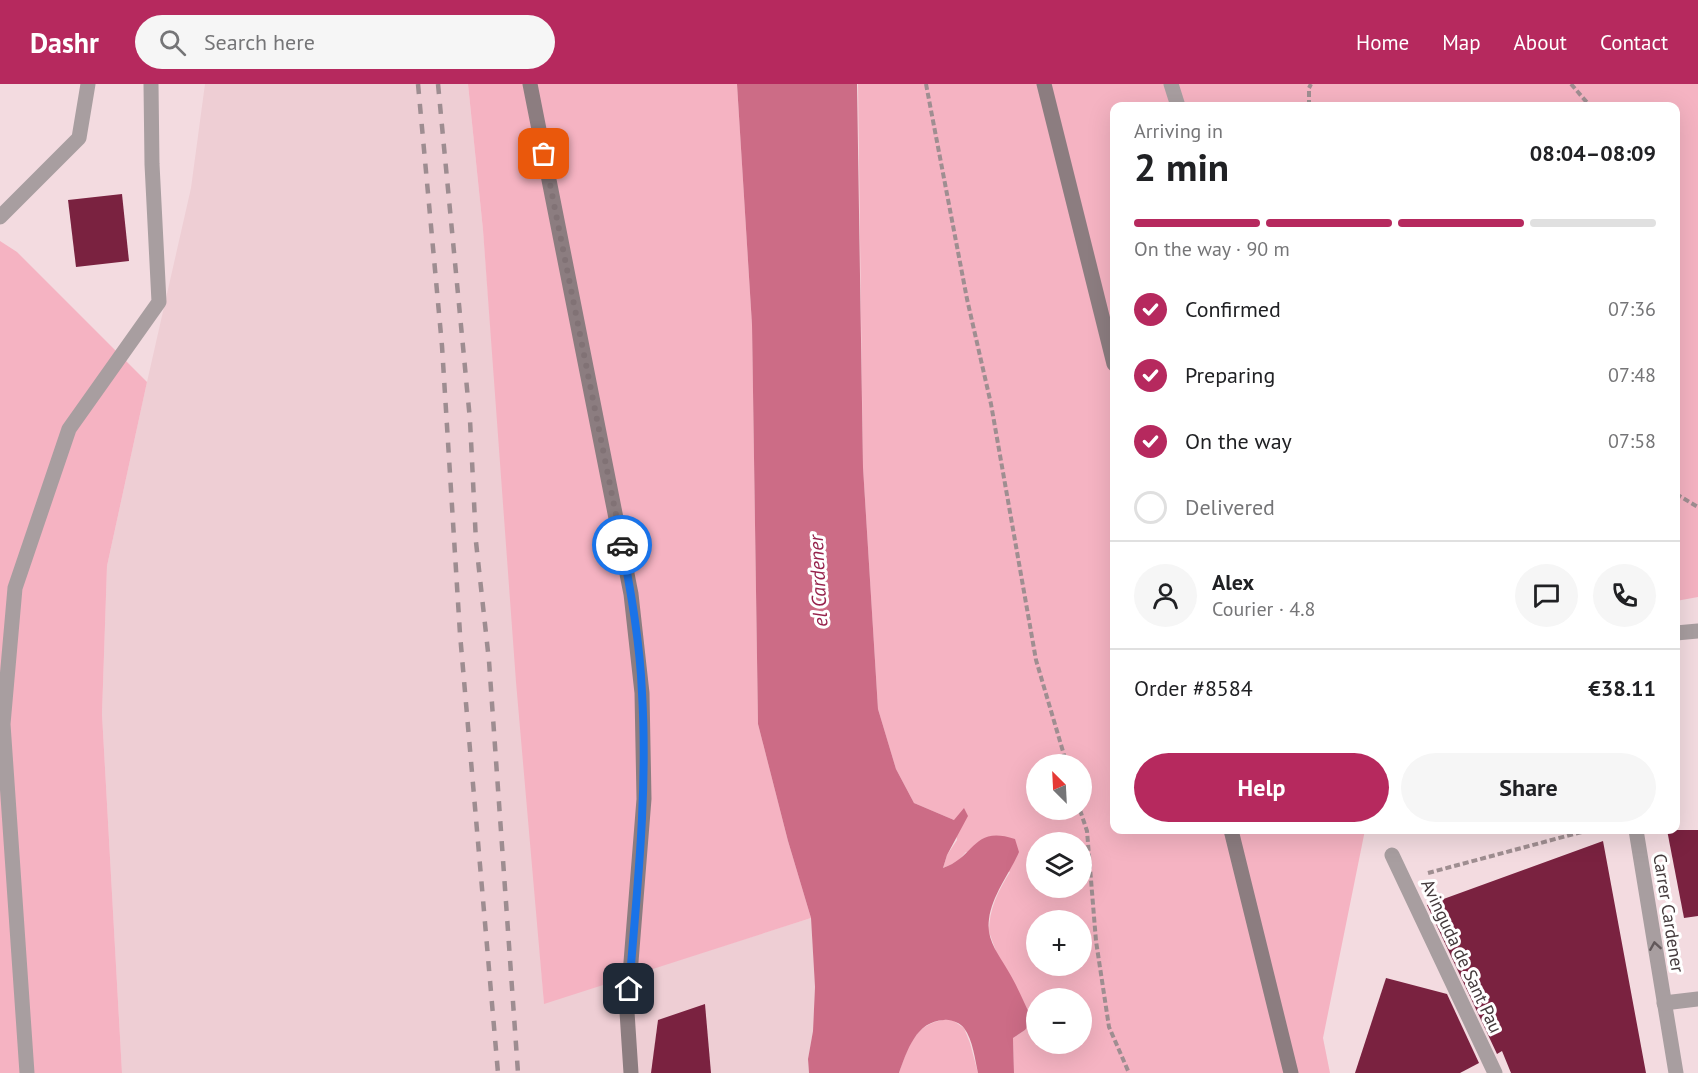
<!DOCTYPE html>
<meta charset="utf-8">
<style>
body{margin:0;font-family:"PT Sans",sans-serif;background:#f6f6f6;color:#202124;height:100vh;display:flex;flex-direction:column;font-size:22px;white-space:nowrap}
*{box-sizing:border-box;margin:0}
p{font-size:20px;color:#757577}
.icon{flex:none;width:33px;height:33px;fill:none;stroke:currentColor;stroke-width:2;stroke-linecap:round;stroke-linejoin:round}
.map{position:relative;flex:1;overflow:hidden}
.sheet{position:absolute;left:1110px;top:18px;width:570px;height:732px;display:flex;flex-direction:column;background:#fff;border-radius:12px;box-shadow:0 6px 24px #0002}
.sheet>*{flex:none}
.needle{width:39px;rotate:336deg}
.tools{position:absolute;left:1026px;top:670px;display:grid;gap:12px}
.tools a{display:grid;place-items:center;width:66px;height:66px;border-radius:50%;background:#fff;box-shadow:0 6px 24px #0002;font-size:30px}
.pin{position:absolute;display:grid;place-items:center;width:51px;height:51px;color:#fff;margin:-26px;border-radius:12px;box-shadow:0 3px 9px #0006}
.courier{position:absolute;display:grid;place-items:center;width:60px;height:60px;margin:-30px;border:4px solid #1a73e8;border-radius:50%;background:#fff;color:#222;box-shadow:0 2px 8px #0007}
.summary em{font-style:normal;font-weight:700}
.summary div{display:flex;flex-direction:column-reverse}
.summary{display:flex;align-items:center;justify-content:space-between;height:102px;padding:0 24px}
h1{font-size:39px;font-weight:700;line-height:45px}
.bar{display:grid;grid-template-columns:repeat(4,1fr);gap:9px 6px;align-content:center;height:72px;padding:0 24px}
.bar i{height:8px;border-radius:4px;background:#e0e0e0}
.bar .selected{background:#b6295e}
.bar p{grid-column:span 4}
.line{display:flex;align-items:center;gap:15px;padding:0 24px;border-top:2px solid #e0e0e0}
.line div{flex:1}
.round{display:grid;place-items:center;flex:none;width:63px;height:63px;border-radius:32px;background:#f6f6f6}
ol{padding:0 24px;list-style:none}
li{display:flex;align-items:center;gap:18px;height:66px}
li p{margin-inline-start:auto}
li .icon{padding:6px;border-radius:50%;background:#b6295e;color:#fff;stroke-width:4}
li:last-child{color:#757577}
li i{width:33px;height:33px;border:3px solid #e0e0e0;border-radius:50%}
.button{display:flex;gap:12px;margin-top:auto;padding:12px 24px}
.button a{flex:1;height:69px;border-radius:36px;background:#b6295e;color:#fff;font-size:24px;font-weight:700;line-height:69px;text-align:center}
.button a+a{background:#f6f6f6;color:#202124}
header{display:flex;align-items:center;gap:36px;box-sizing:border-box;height:84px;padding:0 30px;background:#b6295e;color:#fff}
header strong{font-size:28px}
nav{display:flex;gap:33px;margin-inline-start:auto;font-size:21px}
.search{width:420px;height:54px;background:#f6f6f6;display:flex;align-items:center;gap:15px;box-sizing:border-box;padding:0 21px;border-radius:33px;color:#757577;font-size:22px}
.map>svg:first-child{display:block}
.built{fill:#eeced4}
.green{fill:#f5b3c2;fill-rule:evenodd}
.water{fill:#cc6c86}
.building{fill:#7a2240}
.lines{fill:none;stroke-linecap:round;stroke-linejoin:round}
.path{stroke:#9f8e91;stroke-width:4;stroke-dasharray:6 3;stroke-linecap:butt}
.lane{stroke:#a89ea0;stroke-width:15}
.street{stroke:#a89ea0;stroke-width:15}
.secondary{stroke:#8c7d80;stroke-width:15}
.rail{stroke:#9e8d91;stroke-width:4.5;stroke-dasharray:10 10;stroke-linecap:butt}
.oneway{stroke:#62585a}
.done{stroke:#817275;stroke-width:6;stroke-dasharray:0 10.8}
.route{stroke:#1a73e8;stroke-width:8}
.labels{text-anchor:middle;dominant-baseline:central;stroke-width:6;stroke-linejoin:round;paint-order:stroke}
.street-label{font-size:18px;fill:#443a3c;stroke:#fff}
.water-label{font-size:20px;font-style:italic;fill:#96224c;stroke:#fff}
</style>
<header>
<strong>Dashr</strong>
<div class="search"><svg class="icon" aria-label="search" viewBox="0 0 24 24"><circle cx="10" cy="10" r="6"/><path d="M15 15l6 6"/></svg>Search here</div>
<nav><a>Home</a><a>Map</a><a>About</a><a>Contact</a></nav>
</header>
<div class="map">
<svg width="1698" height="989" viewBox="0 0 1698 989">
<rect width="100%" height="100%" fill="#f3dbe0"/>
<!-- built -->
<polygon class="built" points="205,0 468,0 483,146 544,919 811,834 815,903 813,947 808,975 809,989 122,989 102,630 107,482 147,298 191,104"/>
<!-- green -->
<g class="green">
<polygon points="468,0 737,0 752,241 758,640 788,757 811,834 544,920 516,598 483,146"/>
<path d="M858,0h840v513l-22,4v-495h-562v724h251l-42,208 7,35h-316l-1,-35 12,-8 -36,-98c0,-23 9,-41 21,-60l-44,-20 -9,10 -14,6 4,-13 10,-15 -3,-20 -40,-17 -18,-34 -18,-60 -15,-242zM1036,681h46v45h-46zM1036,759h46v45h-46zM1036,837h46v45h-46zM1036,915h46v45h-46z"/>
<polygon points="0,157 17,168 147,298 107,482 102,630 122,989 0,989"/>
<path d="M951,935l13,9 6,15 8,30h-79c10,-29 17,-52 52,-54z"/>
</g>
<!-- water -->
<path class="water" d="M737,0h120l6,383 15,242 18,60 18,34 40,17 10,-12 4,8 -21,39 -4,13c33,-11 29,-43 72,-29l4,13c-9,21 -27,43 -30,67 -3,21 9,34 18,50 10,16 17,34 25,50l-7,11 -12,8 1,35h-36c-3,-13 -5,-33 -14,-45 -4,-5 -13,-9 -20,-8 -28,1 -37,31 -45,53h-90l-1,-14 5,-28 2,-44 -4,-69 -23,-77 -30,-117 -6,-399z"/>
<!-- building -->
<g class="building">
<polygon points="122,110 129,177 76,183 68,116"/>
<polygon points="1667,746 1698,746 1698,832 1684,834"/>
<polygon points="1603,757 1646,989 1511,989 1502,967 1497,970 1427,821"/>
<polygon points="1386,894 1447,910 1479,979 1460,989 1355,989"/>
<polygon points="705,920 711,989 651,989 658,936"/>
</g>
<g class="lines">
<!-- path -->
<g class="path">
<polyline points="926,0 967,215 991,320 1036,576 1067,681"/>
<polyline points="1571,0 1590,22"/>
<polyline points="1309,22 1309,4 1311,0"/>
<polyline points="1676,410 1698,423"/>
<polyline points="1080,726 1087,747 1096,857 1109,943 1129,989"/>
<polyline points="1428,789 1589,746"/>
</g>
<!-- lane -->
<g class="lane">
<polyline points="0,133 79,54 88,0"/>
<polyline points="27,989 3,640 15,504 69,345 159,218 152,80 151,0"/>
</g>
<!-- street -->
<g class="street">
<polyline points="1171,0 1178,22"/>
<polyline points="1676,549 1698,547"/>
<polyline points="1636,746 1676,989"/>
<polyline points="1392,771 1495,989"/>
<polyline points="1664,919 1698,915"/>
</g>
<!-- secondary -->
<g class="secondary">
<polyline points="530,0 631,510 642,609 644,715 627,928 631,989"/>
<polyline points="1044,0 1114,280"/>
<polyline points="1231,746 1291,989"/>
</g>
<!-- rail -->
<g class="rail">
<polyline points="418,0 442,262 460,550 498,989"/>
<polyline points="438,0 470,336 476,458 489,577 518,989"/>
</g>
</g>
<!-- one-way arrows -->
<defs><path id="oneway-chevron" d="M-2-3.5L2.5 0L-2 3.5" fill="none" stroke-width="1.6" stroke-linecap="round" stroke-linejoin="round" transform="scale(1.5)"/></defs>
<use class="oneway" href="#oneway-chevron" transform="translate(1655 862) rotate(-99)"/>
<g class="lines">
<!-- done -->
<polyline class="done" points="544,70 622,461"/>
<!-- route -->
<path class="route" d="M622,461c9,48 18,98 20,148 6,99 -5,197 -13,296"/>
</g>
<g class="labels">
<!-- street labels -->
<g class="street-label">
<text transform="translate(1669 829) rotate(81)">Carrer Cardener</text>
<text transform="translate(1462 872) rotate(65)">Avinguda de Sant Pau</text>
</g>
<!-- water labels -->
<g class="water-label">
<text transform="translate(818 497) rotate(-93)">el Cardener</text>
</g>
</g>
</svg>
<div class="tools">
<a><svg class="needle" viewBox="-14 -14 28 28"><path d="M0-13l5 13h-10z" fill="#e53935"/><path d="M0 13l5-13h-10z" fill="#757577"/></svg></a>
<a><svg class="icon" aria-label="layers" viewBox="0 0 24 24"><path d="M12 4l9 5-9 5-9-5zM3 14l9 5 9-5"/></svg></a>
<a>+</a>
<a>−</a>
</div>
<div class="pin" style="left:544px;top:70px;background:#ea580c"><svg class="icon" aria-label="bag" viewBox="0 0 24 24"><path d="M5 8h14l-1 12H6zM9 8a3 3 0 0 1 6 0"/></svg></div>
<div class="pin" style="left:629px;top:905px;background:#1f2937"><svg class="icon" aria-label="home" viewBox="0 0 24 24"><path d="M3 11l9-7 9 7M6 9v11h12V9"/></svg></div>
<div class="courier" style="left:622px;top:461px"><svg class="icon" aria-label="car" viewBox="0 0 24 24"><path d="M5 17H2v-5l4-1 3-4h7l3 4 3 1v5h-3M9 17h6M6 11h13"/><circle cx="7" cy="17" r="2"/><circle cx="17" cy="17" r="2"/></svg></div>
<section class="sheet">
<div class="summary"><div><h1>2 min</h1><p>Arriving in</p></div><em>08:04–08:09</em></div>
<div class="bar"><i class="selected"></i><i class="selected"></i><i class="selected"></i><i></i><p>On the way · 90 m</p></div>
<ol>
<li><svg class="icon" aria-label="check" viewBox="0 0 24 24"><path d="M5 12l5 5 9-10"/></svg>Confirmed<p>07:36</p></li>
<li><svg class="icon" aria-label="check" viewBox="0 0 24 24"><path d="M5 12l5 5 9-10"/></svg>Preparing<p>07:48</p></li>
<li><svg class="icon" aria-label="check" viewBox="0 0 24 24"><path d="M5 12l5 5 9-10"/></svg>On the way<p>07:58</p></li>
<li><i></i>Delivered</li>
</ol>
<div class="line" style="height:108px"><a class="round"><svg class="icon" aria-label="person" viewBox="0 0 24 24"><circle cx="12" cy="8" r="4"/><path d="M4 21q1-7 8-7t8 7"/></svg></a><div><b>Alex</b><p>Courier · 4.8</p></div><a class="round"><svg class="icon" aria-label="chat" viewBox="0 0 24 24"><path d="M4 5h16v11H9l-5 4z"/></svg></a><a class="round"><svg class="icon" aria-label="phone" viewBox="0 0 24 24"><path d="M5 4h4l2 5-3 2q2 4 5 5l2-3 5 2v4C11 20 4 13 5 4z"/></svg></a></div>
<div class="line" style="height:78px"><div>Order #8584</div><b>€38.11</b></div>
<div class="button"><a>Help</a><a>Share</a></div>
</section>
</div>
